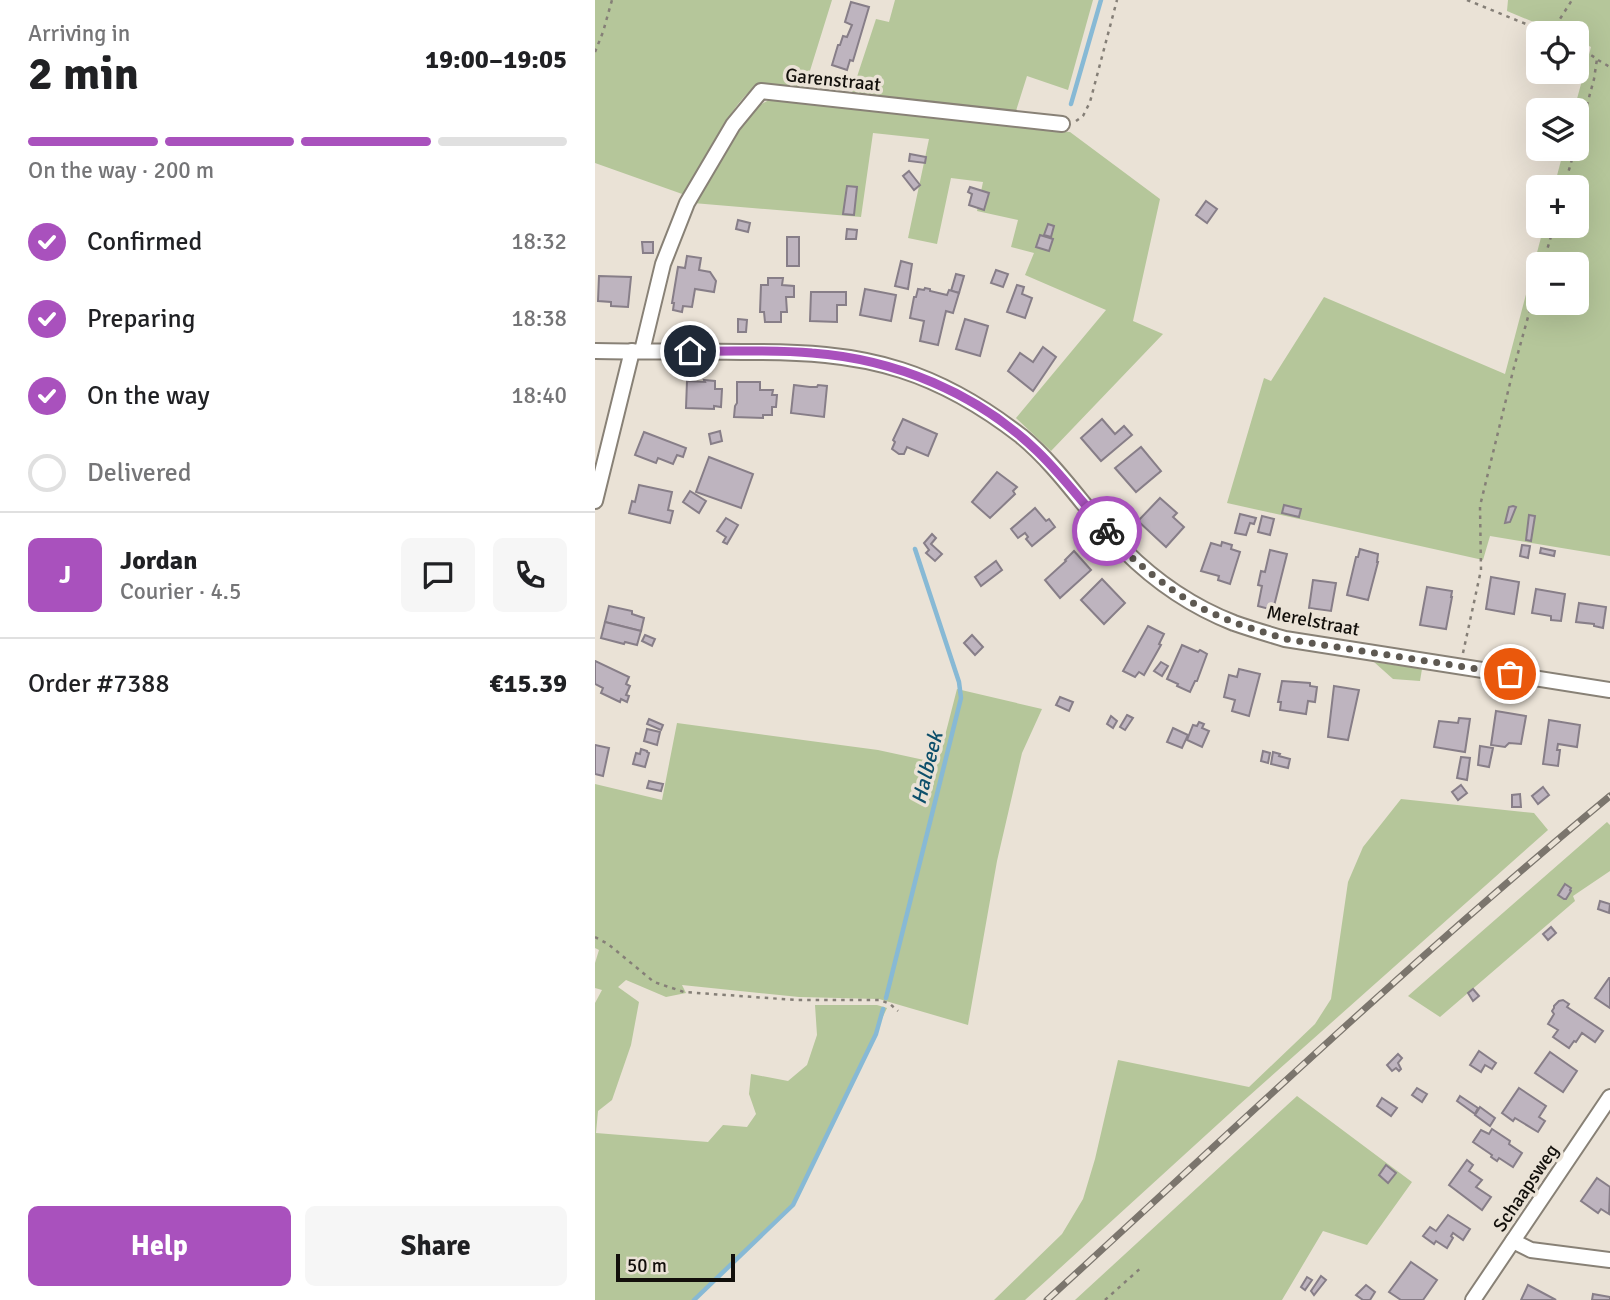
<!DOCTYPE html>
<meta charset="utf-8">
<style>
body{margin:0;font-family:Signika,sans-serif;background:#f6f6f6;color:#202124;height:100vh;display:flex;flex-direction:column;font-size:26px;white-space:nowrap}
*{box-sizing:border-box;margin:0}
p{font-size:23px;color:#757577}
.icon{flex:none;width:38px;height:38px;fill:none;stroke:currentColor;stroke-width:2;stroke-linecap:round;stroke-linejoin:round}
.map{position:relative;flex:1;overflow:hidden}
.details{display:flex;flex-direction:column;background:#fff;width:595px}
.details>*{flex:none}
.tools{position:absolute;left:931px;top:21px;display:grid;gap:14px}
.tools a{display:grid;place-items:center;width:63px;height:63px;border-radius:10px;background:#fff;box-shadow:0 7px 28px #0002;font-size:35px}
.scale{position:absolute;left:21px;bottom:18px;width:119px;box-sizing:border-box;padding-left:7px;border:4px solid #120f0b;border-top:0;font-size:19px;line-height:24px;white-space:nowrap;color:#120f0b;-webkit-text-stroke:5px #eae2d6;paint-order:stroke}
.pin{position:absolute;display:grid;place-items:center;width:60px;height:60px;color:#fff;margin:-30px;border:4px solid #fff;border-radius:50%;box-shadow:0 2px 7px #0007}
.courier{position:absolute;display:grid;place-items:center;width:70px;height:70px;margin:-35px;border:5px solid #a951bd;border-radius:50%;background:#fff;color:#222;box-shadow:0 2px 9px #0007}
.head em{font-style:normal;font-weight:800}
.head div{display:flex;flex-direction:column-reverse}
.head{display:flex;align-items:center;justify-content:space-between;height:119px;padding:0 28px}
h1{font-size:46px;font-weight:800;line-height:52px}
.bar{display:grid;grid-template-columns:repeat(4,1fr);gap:10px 7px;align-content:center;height:84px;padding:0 28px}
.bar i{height:9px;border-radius:5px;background:#e0e0e0}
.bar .on{background:#a951bd}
.bar p{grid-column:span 4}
.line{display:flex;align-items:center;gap:18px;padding:0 28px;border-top:2px solid #e0e0e0}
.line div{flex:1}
.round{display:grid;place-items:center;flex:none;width:74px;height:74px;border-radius:10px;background:#f6f6f6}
ol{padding:0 28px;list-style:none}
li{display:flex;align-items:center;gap:21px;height:77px}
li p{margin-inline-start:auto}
li .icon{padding:7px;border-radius:50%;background:#a951bd;color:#fff;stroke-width:4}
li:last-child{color:#757577}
li i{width:38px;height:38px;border:4px solid #e0e0e0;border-radius:50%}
.primary-button{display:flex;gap:14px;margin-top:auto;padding:14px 28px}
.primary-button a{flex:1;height:80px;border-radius:10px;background:#a951bd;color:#fff;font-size:28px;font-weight:800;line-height:80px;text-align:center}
.primary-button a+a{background:#f6f6f6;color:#202124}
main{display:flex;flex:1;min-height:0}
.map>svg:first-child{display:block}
.green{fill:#b5c69a;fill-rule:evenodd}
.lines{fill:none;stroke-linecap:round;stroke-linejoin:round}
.stream{stroke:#87b9d5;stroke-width:4.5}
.building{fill:#beb4bf;stroke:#877e88;stroke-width:2}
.minor-casing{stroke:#888176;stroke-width:18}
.path{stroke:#857f77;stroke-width:2.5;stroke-dasharray:3.5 5;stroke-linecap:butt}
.minor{stroke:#fff;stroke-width:14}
.rail-casing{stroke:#7b756d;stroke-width:7}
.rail{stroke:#eae2d6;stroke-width:4.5;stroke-dasharray:13;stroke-linecap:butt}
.done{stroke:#5e5952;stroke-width:7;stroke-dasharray:0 12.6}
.route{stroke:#a951bd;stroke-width:9}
.labels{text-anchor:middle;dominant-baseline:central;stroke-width:7;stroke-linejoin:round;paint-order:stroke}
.street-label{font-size:19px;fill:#120f0b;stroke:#eae2d6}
.water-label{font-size:21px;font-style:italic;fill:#0d4f6b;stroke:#eae2d6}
</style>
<main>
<section class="details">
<div class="head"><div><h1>2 min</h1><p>Arriving in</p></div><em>19:00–19:05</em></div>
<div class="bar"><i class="on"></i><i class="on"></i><i class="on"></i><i></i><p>On the way · 200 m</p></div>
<ol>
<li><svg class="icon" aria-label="check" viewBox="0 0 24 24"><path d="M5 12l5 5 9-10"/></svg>Confirmed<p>18:32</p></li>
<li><svg class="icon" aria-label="check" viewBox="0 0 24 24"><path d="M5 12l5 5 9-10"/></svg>Preparing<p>18:38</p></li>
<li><svg class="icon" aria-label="check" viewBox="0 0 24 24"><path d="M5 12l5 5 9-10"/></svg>On the way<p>18:40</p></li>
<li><i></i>Delivered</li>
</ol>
<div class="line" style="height:126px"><b class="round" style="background:#a951bd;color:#fff">J</b><div><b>Jordan</b><p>Courier · 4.5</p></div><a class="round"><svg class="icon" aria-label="chat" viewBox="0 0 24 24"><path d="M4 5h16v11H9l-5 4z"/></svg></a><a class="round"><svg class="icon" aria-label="phone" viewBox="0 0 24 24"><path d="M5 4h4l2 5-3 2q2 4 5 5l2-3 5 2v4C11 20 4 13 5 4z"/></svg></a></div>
<div class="line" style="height:91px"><div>Order #7388</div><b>€15.39</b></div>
<div class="primary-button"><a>Help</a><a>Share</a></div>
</section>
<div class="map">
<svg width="1015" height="1300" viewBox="0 0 1015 1300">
<rect width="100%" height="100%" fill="#eae2d6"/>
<!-- green -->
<g class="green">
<path d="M0,0h237l-28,90c-14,-2 -34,-7 -48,-2 -20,6 -60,86 -71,107l-90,-32z"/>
<polygon points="300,0 498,0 473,90 432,76 420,114 256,95 281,19 294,22"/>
<path d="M913,0h102v556l-120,-20 -7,24 -256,-57 37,-125 7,3 53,-84 181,77 39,-148h33v-39h-23l10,-38h13v-39h-3l17,-63 -14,-7v-7h-17l-53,-22zM943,264h39v39h-39z"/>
<polygon points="174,100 282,110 436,129 475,132 565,199 538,321 568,334 456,451 421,418 511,310 430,275 439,253 416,247 423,220 382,211 388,182 356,178 342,244 313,238 334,139 278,133 266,217 98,203 154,111"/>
<polygon points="779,662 827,669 825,681 798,679"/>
<polygon points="362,689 447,709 427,753 402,861 373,1025 284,999 204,997 87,985 91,993 71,997 31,980 23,987 44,1002 36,1045 17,1100 3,1111 1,1133 113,1142 128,1125 152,1127 161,1114 154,1094 156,1074 193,1081 212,1065 222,1035 220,1005 282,1005 292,1008 212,1178 195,1208 99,1300 0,1300 0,1003 7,990 0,988 0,963 4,950 0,948 0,784 67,800 82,723 283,750 343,763"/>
<polygon points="806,799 939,813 953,830 645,1104 430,1300 399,1300 467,1234 488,1199 500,1159 523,1060 654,1087 720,1024 736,999 753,882 768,847"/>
<polygon points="1012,822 1015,825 1015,871 978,896 980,901 845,1017 813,996"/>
<polygon points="702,1096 817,1182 772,1245 728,1231 687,1300 480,1300"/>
</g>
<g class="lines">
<!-- stream -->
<g class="stream">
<polyline points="476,104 506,0"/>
<polyline points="291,998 366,698 364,682 320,549"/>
<polyline points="99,1300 198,1205 281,1034 288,1009"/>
</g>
</g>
<!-- building -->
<g class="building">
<polygon points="256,2 274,7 258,61 255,60 252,70 237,65 243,45 245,45 248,36 252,37 257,25 250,22"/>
<polygon points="315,154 331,157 330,163 314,161"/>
<polygon points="314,171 325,185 319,190 308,176"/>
<polygon points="252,186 262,187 259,215 248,214"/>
<polygon points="375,187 394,193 389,210 374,205 377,194 373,192"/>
<polygon points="611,201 622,209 612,223 601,215"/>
<polygon points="143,220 155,223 153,232 141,229"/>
<polygon points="453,224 459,226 456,237 449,235"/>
<polygon points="252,229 262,230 261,239 251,239"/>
<polygon points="445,235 458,239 454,251 441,247"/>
<rect x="192" y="237" width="12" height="29"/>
<polygon points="47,242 58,242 58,253 48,253"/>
<polygon points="92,256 106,258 104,270 115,272 121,281 119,292 100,289 97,307 88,306 87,312 78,310 79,303 77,303 83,267 90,268"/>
<polygon points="306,261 317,264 313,289 300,286"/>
<polygon points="401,270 413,274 408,287 396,283"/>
<polygon points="361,274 369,276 364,293 356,291"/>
<polygon points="4,276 36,277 33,307 16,306 16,302 3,301"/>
<polygon points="173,278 188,278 187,285 199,286 199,297 191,297 192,312 186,312 186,322 170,322 169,312 165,312 166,285 173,285"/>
<polygon points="422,285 429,287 427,294 437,298 430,318 412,312"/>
<polygon points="330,288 335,289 335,291 352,295 354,290 364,293 358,313 351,311 343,345 325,341 329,321 315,318 319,297 321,297 323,289 329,290"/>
<polygon points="270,289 301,295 296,321 265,315"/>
<polygon points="216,292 251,292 251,305 242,305 242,322 215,321"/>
<polygon points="143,319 152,320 151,332 143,332"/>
<polygon points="370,319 393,326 385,356 361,349"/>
<polygon points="448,347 461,357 438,391 413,371 425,353 438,362"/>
<polygon points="109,380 120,381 120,389 127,389 126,407 119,406 119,409 91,408 92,381 110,382"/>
<polygon points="142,382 165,382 165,390 178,390 177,395 182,395 181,407 177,407 177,415 168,415 168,418 139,417 140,406 142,403"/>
<polygon points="199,385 215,387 222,387 223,385 232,386 229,417 196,413"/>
<polygon points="308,419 342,434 333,456 312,447 309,454 304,454 297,449 300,442 298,440"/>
<polygon points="507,419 520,434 529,426 537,435 506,461 486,438"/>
<polygon points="125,431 127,441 116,444 114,434"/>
<polygon points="49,432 91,448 88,457 82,455 78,464 63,458 61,463 40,455"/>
<polygon points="546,447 566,471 541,492 520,468"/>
<polygon points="114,457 158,474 146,508 101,492"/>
<polygon points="402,472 422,487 418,491 420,494 395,518 377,502"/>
<polygon points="44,485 77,492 73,510 78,511 75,523 34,513 37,501 40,502"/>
<polygon points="95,491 111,501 104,513 88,502"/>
<polygon points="565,498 582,513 578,517 589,527 571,547 543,521"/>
<polygon points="689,505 706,509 704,517 687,513"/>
<polygon points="918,506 921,507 915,522 910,523 914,507"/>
<polygon points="440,508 451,521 454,519 460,527 437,546 431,539 433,537 430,533 423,538 416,529"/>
<polygon points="645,514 661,518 659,524 655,523 651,535 640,533"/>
<polygon points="934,515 940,516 936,541 931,540"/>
<polygon points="667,516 679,519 675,535 663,532"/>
<polygon points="131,518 143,525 132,544 128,542 131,537 122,531"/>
<polygon points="337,534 341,538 336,544 347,554 340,561 331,553 334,550 329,543"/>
<polygon points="627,542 637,545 636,549 645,552 635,584 623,580 624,576 606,571 616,543 626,546"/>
<polygon points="927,545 935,546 933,558 925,556"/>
<polygon points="946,548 960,551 959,556 945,553"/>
<polygon points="765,549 783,554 782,562 783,562 773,600 752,595 761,557 763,557"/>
<polygon points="675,550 692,554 678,610 663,606 667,586 663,585 666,571 670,572"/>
<polygon points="479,551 496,570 465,598 450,580 471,561 470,560"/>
<polygon points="401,561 407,570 386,586 380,577"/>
<polygon points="896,577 924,582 919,614 891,609"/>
<polygon points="507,579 530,603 509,624 486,600"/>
<polygon points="718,580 741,583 736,611 714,608"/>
<polygon points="832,587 857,591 856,597 857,597 851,629 825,625"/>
<polygon points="941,589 970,594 966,621 956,620 956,616 937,613"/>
<polygon points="984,603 1011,607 1008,628 999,626 999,624 981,622"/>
<polygon points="14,606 37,611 37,614 49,618 46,631 10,622"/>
<polygon points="10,622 46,631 42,645 30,642 29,644 6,638"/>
<polygon points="553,626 569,634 564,644 566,645 549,675 544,672 540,677 528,671"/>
<polygon points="50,635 60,639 57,646 47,641"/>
<polygon points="377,635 388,647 380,655 369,643"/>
<polygon points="587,645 603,652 605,650 612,654 602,681 600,681 595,692 582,686 583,684 572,679"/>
<polygon points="0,661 34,677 31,684 35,686 31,695 34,696 32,702 26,699 25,702 6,693 8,688 0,684"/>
<polygon points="566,662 573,666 567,676 559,671"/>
<polygon points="644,669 665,674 654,716 637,711 640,700 629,697 634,675 642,677"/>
<polygon points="687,681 715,683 715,686 722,687 720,702 713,701 711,714 685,710 686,702 683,702"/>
<polygon points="739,686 764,690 753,740 733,737"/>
<polygon points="465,697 478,702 474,711 461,705"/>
<polygon points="901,711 931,716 926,744 914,743 910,747 896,745"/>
<polygon points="532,715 538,718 530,730 525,727"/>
<polygon points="516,716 522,721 518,728 512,724"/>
<polygon points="864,718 875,719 870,752 839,747 844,721 863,723"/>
<polygon points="54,719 68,725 66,730 52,724"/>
<polygon points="954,720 985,725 982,747 963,744 962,750 965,750 963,766 948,764"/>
<polygon points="604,722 609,724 607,728 614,731 607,747 592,740 598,725 602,726"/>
<polygon points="578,728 593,735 587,748 572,742"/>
<polygon points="52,729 65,732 62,745 49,741"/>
<polygon points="0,745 14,748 8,776 0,774"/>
<polygon points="885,746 898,748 894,767 883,765"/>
<polygon points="46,749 52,751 52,752 54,753 50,767 38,764 41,753 45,754"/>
<polygon points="668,751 675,753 673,763 666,761"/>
<polygon points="678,752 685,754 684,756 695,759 693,768 676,764"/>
<polygon points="866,757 875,758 872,780 862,778"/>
<polygon points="54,781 68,784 66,791 52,788"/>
<polygon points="866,785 872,793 863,800 857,792"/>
<polygon points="948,787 954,795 943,804 937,796"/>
<polygon points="925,794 926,807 917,807 917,795"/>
<polygon points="970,884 976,888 975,890 976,891 971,899 969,899 963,895"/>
<polygon points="1005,901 1015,904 1014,913 1003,909"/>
<polygon points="956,927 961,933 953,940 948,934"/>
<polygon points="1014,978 1015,978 1015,1008 1000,998"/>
<polygon points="878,989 884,996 878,1001 873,993"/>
<polygon points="968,1000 974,1004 972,1007 1008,1031 1000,1042 987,1033 981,1042 979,1041 974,1048 958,1037 963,1030 953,1024 959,1014 957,1011 959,1008 959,1006 964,1001"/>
<polygon points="884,1051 901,1063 897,1069 890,1065 886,1072 875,1065"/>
<polygon points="955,1052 982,1071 968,1092 940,1073"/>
<polygon points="803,1054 807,1058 803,1063 806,1069 804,1071 801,1068 797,1071 792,1065"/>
<polygon points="822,1088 832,1094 827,1102 817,1095"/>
<polygon points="924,1088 951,1106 944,1117 950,1121 943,1132 920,1118 918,1121 907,1113"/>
<polygon points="865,1096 883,1108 880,1114 862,1101"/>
<polygon points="787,1098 802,1108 796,1116 782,1106"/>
<polygon points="885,1107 900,1118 895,1126 880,1115"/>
<polygon points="897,1129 915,1141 914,1144 927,1153 918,1167 904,1158 902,1161 896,1157 897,1155 878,1142 886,1130 894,1134"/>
<polygon points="872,1160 878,1165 874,1171 887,1180 881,1187 896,1197 887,1210 854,1185"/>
<polygon points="791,1165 801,1173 793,1183 784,1175"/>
<polygon points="1002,1178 1015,1187 1014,1214 1006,1209 1003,1213 986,1201"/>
<polygon points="853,1215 875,1229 868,1240 858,1233 856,1236 858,1238 852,1248 841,1241 839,1244 828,1236 835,1227 841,1231"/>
<polygon points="816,1262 842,1280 828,1300 806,1300 794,1292"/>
<polygon points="726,1276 731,1280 719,1295 716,1291"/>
<polygon points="712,1277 717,1280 710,1290 706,1287"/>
<polygon points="771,1285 780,1292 775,1300 768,1300 761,1295"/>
<polygon points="933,1285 961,1300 926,1300"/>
<polygon points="998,1294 1015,1297 1015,1300 997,1300"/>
</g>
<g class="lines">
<defs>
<g id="minor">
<path d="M0,351c51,1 103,0 154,1 52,0 102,2 152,18 44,14 84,38 120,66 40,33 67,78 103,114 31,31 69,57 110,73 17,6 34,11 51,16l325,51"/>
<polyline points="47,351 68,264 92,203 138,125 166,91 467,124"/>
<polyline points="0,501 37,351"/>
<polyline points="918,1241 936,1250 1015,1260"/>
<polyline points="878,1300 1015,1097"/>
</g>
</defs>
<!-- minor casing -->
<use href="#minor" class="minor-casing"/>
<!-- path -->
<g class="path">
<polyline points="872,0 953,33"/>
<polyline points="956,33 977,0"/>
<polyline points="982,46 1002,59 999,79 982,142"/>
<polyline points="0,52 8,32 17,0"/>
<polyline points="1003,60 1015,67"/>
<polyline points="481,121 488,116 495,102 522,0"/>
<polyline points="969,187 980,149"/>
<polyline points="948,264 959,226"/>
<polyline points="868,653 886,570 885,506 918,371 943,281"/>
<polyline points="0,937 13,944 59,982 89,992 201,1000 285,1000 295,1004 303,1011"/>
<polyline points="510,1300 548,1266"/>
</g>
<!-- minor -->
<use href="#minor" class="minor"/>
<defs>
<path id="rail" d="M452,1300c186,-170 369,-344 563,-504"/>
</defs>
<!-- rail casing -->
<use href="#rail" class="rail-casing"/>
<!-- rail -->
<use href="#rail" class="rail"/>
</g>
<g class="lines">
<!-- done -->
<polyline class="done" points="512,531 528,550 555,573 583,594 608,609 640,623 690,639 915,674"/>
<!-- route -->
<path class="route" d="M95,351c41,1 82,-2 122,2 83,6 165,40 225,98 25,24 47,53 70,80"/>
</g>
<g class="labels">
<!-- street labels -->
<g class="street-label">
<text transform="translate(238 80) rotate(6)">Garenstraat</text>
<text transform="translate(718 621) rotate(11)">Merelstraat</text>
<text transform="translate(931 1188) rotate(-56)">Schaapsweg</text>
</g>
<!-- water labels -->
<g class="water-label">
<text transform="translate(332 768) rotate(-76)">Halbeek</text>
</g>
</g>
</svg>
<div class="tools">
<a><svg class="icon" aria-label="locate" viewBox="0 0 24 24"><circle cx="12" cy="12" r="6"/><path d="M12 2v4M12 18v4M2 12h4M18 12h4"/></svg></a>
<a><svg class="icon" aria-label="layers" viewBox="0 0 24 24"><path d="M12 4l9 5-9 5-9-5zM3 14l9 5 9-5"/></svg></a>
<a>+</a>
<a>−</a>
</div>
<div class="scale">50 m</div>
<div class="pin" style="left:915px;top:674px;background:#ea580c"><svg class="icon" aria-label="bag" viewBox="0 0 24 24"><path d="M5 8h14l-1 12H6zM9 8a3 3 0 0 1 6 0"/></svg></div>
<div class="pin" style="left:95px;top:351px;background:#1f2937"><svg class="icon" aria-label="home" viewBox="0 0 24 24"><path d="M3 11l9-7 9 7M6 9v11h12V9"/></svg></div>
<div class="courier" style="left:512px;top:531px"><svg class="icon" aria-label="bike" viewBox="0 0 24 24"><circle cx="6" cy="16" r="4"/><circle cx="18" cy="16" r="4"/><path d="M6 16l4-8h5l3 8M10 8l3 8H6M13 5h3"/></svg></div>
</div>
</main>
